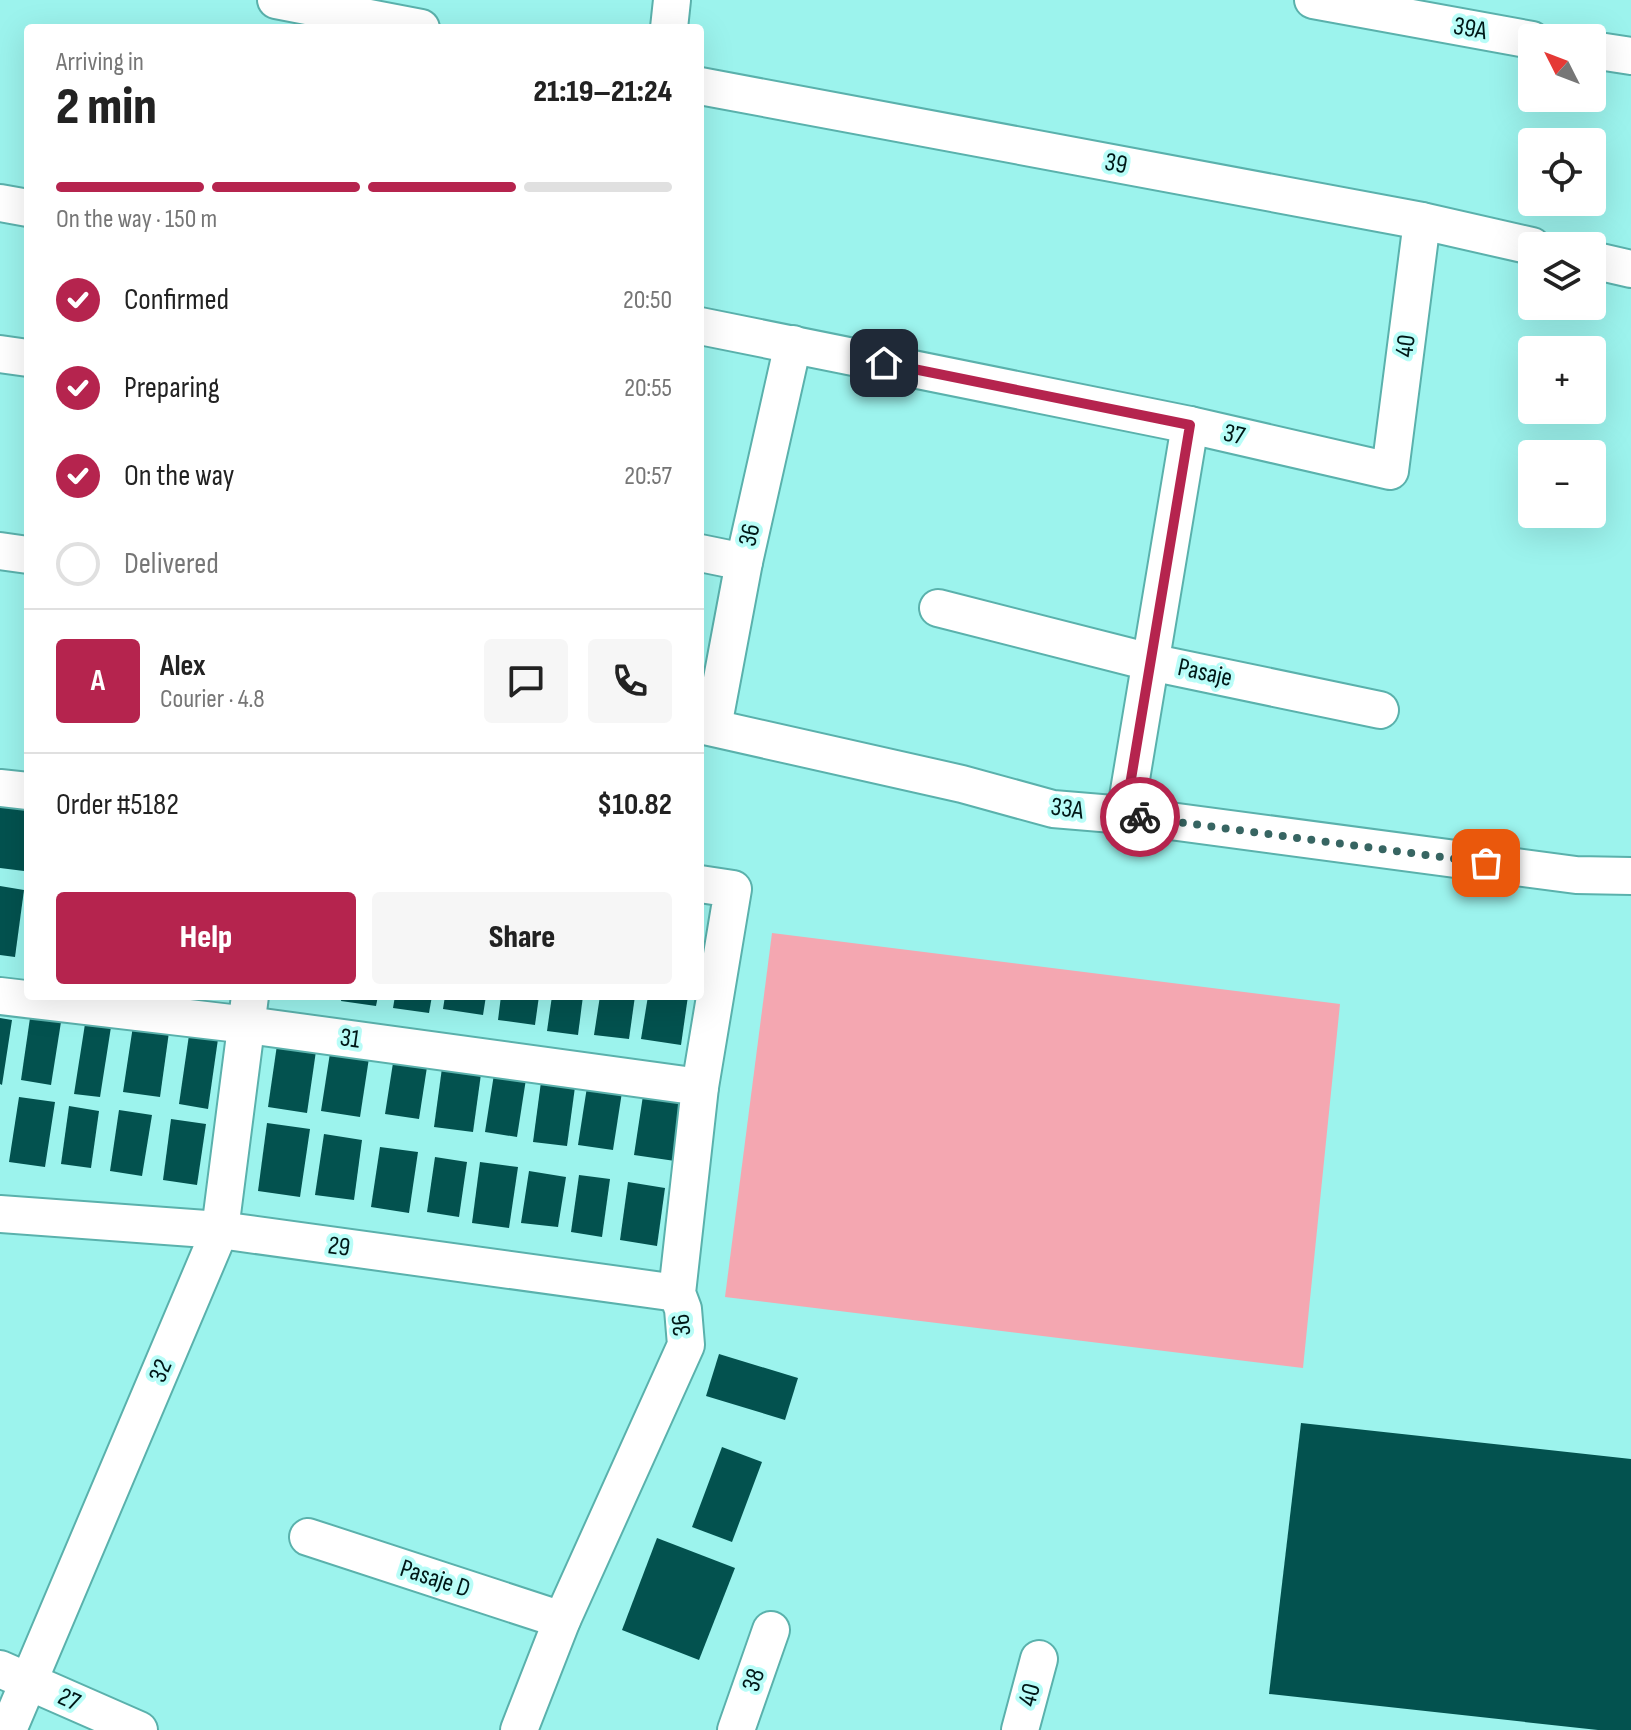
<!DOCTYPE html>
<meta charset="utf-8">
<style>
body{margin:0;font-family:"Sofia Sans Condensed",sans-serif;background:#f6f6f6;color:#222;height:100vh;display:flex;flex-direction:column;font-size:30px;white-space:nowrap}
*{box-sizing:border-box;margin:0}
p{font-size:26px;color:#767676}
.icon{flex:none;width:44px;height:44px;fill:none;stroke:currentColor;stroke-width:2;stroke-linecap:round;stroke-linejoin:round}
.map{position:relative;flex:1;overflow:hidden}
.sheet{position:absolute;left:24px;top:24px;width:680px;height:976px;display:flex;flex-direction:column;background:#fff;border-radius:8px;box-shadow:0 8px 32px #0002}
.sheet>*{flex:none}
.needle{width:52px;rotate:312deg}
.fabs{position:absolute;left:1518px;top:24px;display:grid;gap:16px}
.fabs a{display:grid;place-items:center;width:88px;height:88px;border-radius:8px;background:#fff;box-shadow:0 8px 32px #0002;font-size:40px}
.pin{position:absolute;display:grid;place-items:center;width:68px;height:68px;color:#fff;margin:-34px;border-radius:16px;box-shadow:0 4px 12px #0006}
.courier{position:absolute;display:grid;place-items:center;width:80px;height:80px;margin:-40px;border:6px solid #b5244e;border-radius:50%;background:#fff;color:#222;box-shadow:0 2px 10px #0007}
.head em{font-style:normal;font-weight:800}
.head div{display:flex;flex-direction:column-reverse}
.head{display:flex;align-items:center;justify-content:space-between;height:136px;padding:0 32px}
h1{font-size:52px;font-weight:800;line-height:60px}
.bar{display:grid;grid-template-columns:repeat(4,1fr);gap:12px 8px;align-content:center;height:96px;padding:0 32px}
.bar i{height:10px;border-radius:6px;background:#e0e0e0}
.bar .active{background:#b5244e}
.bar p{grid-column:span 4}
.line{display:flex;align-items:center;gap:20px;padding:0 32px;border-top:2px solid #e0e0e0}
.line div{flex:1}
.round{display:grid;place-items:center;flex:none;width:84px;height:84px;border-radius:8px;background:#f6f6f6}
ol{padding:0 32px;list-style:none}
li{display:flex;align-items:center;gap:24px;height:88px}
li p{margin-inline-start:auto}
li .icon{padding:8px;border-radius:50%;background:#b5244e;color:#fff;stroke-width:4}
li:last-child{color:#767676}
li i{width:44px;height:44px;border:4px solid #e0e0e0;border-radius:50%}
.action{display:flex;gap:16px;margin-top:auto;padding:16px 32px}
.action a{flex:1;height:92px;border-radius:8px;background:#b5244e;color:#fff;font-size:32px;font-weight:800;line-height:92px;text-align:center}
.action a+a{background:#f6f6f6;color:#222}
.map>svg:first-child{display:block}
.green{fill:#f4a7b1}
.building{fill:#03524f}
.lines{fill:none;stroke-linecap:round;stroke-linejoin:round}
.minor-casing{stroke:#5ab1ac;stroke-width:40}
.minor{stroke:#fff;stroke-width:36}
.done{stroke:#376562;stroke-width:8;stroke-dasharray:0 14.4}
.route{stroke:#b5244e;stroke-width:10}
.labels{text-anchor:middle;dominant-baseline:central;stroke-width:8;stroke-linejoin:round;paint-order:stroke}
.street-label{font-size:26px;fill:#001817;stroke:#b9fdf8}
</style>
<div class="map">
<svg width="1631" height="1730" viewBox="0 0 1631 1730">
<rect width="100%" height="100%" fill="#9cf3ed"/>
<!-- green -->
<polygon class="green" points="772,933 1340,1004 1303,1368 725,1297"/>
<!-- building -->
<g class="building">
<polygon points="0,804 28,809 28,840 24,871 0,868"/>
<polygon points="0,886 24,890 15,957 0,955"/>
<polygon points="342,996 378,996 376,1006 341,1001"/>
<polygon points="395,996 432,996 429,1013 393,1008"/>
<polygon points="445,996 486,996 483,1015 443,1009"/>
<polygon points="501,996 539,996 535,1025 498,1020"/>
<polygon points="552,996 583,996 578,1035 547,1031"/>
<polygon points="600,996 635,996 629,1039 594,1035"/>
<polygon points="648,996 688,996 681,1045 641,1039"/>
<polygon points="0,1018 12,1020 2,1085 0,1084"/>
<polygon points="30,1018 61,1022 51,1085 21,1080"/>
<polygon points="85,1024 111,1027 100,1097 74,1094"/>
<polygon points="133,1026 169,1032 160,1097 123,1092"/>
<polygon points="189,1035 218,1039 208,1109 179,1104"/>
<polygon points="277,1045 316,1051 307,1113 268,1107"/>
<polygon points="330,1053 369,1058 360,1117 321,1111"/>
<polygon points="393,1063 427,1067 419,1119 385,1114"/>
<polygon points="442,1068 481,1074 473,1132 434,1127"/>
<polygon points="494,1074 526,1079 517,1137 485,1132"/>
<polygon points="541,1082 575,1087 567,1146 533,1142"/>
<polygon points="587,1087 622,1092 613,1150 578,1145"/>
<polygon points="644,1089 684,1095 675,1161 634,1155"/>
<polygon points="19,1097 55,1102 45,1167 9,1162"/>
<polygon points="69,1106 99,1111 91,1168 61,1164"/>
<polygon points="119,1110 152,1115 142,1176 110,1171"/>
<polygon points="171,1119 206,1124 197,1185 163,1180"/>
<polygon points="267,1123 310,1129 300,1197 258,1191"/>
<polygon points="324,1134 362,1140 354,1200 315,1195"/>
<polygon points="380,1147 418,1152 409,1213 371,1207"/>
<polygon points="435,1157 467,1162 459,1217 427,1212"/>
<polygon points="480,1162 518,1167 509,1228 472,1223"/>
<polygon points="529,1171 566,1177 558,1227 521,1223"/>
<polygon points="579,1175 610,1179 602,1237 571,1232"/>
<polygon points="628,1182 665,1188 657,1246 620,1240"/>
<polygon points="719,1354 798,1378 785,1420 706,1396"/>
<polygon points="1301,1423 1631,1459 1631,1730 1598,1730 1269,1694"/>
<polygon points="722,1447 762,1462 732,1542 692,1527"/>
<polygon points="657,1538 735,1568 699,1660 622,1630"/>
</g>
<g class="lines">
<defs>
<g id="minor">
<polyline points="276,0 421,28"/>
<polyline points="1313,0 1532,40"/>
<polyline points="669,28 672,0"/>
<polyline points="1592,50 1631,56"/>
<polyline points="700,86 1422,221 1532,246"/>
<polyline points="0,203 28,208"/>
<polyline points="1592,260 1631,269"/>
<polyline points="700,326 1190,425 1390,471 1422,221"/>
<polyline points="0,354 28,358"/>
<polyline points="0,551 28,555"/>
<polyline points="700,553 744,562"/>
<polyline points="938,608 1150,662 1380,710"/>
<polyline points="700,725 962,784 1053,809 1125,815 1576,875 1631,876"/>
<polyline points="713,727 744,562 793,344"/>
<polyline points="0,788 28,791"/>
<polyline points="1125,815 1190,425"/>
<polyline points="0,996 248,1025 700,1087"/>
<polyline points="0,1214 220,1230 677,1293"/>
<polyline points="308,1537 562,1620"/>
<polyline points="0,1669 139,1730"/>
<polyline points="8,1730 220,1230 250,996"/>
<polyline points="519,1730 562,1620 686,1345 683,1309 677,1293 700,1087 733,889 700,884"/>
<polyline points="736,1730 771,1630"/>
<polyline points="1020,1730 1039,1659"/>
</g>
</defs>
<!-- minor casing -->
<use href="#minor" class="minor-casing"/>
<!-- minor -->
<use href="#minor" class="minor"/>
</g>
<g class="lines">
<!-- done -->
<polyline class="done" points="1140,817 1486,863"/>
<!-- route -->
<polyline class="route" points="884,363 1190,425 1125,815 1140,817"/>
</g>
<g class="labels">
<!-- street labels -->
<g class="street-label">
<text transform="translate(1470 29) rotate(10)">39A</text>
<text transform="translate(1116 164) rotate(11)">39</text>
<text transform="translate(1406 346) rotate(-83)">40</text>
<text transform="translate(1234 435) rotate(13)">37</text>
<text transform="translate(750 535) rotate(-77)">36</text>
<text transform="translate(1205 673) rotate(12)">Pasaje</text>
<text transform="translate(1067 809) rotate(8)">33A</text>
<text transform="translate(350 1039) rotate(8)">31</text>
<text transform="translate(339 1247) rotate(8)">29</text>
<text transform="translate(682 1325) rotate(-96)">36</text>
<text transform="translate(161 1371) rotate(-67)">32</text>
<text transform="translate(435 1579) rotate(18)">Pasaje D</text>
<text transform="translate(754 1680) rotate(-71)">38</text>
<text transform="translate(1030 1695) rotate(-75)">40</text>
<text transform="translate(69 1700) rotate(24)">27</text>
</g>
</g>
</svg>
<div class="fabs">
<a><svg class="needle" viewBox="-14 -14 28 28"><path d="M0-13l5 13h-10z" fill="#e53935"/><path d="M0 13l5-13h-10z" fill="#767676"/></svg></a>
<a><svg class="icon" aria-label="locate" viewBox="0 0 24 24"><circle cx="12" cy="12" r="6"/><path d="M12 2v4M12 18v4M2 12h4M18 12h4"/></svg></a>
<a><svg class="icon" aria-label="layers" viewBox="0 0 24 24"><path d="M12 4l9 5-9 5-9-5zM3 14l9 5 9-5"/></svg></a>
<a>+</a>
<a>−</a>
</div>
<div class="pin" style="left:1486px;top:863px;background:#ea580c"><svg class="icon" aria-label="bag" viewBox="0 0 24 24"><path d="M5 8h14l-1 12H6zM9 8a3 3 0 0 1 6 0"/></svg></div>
<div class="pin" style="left:884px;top:363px;background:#1f2937"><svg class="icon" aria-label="home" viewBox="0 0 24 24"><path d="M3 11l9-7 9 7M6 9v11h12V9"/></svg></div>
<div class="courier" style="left:1140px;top:817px"><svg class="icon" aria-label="bike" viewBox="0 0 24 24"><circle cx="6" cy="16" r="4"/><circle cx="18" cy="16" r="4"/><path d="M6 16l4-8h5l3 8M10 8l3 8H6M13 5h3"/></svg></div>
<section class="sheet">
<div class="head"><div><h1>2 min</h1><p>Arriving in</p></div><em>21:19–21:24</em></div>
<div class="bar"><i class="active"></i><i class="active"></i><i class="active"></i><i></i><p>On the way · 150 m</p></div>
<ol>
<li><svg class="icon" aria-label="check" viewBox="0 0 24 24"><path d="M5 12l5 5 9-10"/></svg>Confirmed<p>20:50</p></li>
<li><svg class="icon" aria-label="check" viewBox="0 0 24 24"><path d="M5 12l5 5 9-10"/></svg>Preparing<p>20:55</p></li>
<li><svg class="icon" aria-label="check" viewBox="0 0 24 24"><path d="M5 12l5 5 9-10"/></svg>On the way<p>20:57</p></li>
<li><i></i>Delivered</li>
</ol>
<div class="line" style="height:144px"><b class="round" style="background:#b5244e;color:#fff">A</b><div><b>Alex</b><p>Courier · 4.8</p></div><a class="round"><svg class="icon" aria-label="chat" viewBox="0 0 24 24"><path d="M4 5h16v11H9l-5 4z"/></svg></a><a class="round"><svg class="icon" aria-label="phone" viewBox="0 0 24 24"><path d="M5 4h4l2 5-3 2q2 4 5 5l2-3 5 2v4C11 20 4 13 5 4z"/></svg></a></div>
<div class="line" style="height:104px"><div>Order #5182</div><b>$10.82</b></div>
<div class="action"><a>Help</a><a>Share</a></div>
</section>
</div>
